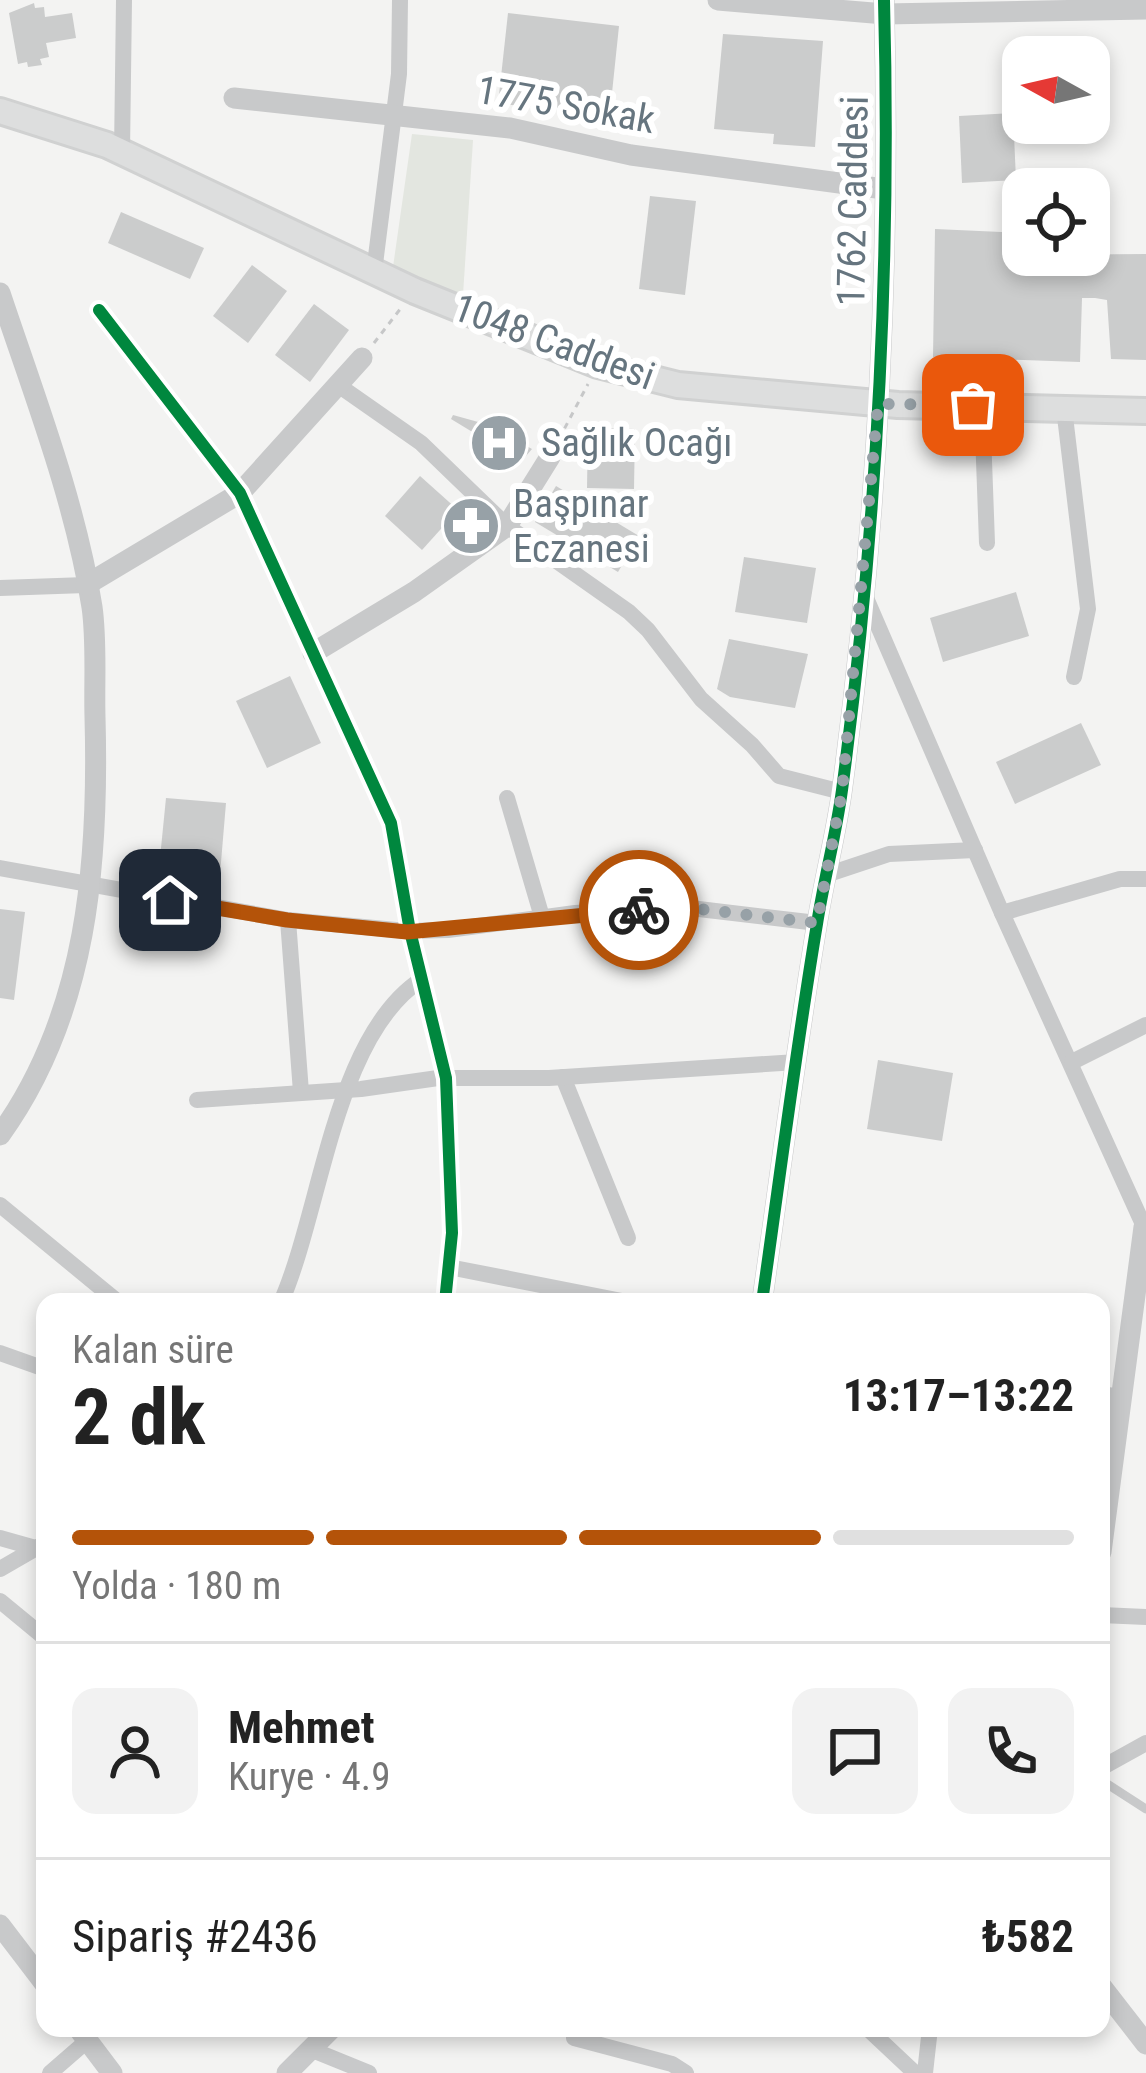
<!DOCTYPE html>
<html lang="tr">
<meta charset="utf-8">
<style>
body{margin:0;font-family:"Roboto Condensed",sans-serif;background:#f2f2f2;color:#222;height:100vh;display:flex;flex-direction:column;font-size:45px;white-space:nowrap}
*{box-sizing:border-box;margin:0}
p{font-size:39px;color:#767676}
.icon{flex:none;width:66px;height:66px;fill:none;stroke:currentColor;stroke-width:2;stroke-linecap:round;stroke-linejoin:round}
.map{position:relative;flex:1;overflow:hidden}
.drawer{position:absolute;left:36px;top:1293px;width:1074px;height:744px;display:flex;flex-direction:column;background:#fff;border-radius:24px;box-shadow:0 6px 18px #0003}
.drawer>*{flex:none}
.needle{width:78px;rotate:278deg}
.buttons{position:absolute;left:1002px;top:36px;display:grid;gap:24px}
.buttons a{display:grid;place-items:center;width:108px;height:108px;border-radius:24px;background:#fff;box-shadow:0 6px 18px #0003;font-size:60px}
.pin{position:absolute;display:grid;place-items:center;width:102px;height:102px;color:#fff;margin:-51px;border-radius:24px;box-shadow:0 6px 18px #0006}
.courier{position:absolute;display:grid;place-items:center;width:120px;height:120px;margin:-60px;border:9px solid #b45309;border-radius:50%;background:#fff;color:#222;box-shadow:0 3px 15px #0007}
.head em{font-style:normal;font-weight:700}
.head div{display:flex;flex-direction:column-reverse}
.head{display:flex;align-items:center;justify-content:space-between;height:204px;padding:0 36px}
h1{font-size:78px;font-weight:700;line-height:90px}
.bar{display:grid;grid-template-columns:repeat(4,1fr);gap:18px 12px;align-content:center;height:144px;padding:0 36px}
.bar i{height:15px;border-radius:9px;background:#e0e0e0}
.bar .active{background:#b45309}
.bar p{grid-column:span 4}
.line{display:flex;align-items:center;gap:30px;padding:0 36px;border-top:3px solid #e0e0e0}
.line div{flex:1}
.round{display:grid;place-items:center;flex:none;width:126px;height:126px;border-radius:24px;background:#f2f2f2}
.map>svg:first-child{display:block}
.green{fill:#e3e6e0}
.building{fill:#cbcccc}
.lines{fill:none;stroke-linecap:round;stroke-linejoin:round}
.secondary-casing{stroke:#d0d1d1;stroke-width:30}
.path{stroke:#c6c7c8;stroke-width:3;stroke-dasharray:6 6;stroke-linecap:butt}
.service{stroke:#c8c9ca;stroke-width:9}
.minor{stroke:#c8c9ca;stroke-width:16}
.tertiary{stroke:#c8c9ca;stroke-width:21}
.secondary{stroke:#dddede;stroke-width:24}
.cycleway-casing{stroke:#fff;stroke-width:20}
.cycleway{stroke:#00873e;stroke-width:12}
.done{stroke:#97a1a7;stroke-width:12;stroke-dasharray:0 21.6}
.route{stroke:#b45309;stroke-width:15}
.labels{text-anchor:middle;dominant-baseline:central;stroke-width:12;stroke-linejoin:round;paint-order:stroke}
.street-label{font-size:39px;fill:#66757f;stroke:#fff}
.poi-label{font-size:39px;fill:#66757f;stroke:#fff;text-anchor:start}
</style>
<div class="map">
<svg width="1146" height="2073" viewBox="0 0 1146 2073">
<rect width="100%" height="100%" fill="#f3f3f2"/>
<!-- green -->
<polygon class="green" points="412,134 473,140 463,295 393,267"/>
<!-- building -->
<g class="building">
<polygon points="34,3 35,8 44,7 45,17 72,13 76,38 46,43 49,57 40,59 42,65 28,67 27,62 18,64 9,13"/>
<polygon points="508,13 619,26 610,112 498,104"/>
<polygon points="723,34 823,41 815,147 773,144 774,134 714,129"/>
<polygon points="1013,113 1016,180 962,183 959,116"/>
<polygon points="650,196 696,201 685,295 639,289"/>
<polygon points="121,212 204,248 190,279 108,243"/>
<polygon points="935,229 1023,233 1023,255 1146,254 1146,360 1111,359 1107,300 1095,298 1082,298 1080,362 933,357"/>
<polygon points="252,265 287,291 248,343 213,316"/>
<polygon points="314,304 349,330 310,382 275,355"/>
<polygon points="453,415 489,425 495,421 526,436 523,444 532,449 520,463 512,459 507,466 497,465 479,456 473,442 479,436 451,419"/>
<polygon points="588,428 635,429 634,489 587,488"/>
<polygon points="420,476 458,510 422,550 385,516"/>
<polygon points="556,486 639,536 618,572 535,522"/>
<polygon points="744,557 816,568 807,623 735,612"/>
<polygon points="1016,592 1029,636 943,662 930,618"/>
<polygon points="729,639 808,654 795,708 730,697 717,689"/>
<polygon points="290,676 321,743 267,768 236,701"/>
<polygon points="1081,723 1101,765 1015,804 996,762"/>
<polygon points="166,798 226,803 220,874 159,868"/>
<polygon points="0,909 25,912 14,1000 0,998"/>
<polygon points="878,1060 953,1073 942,1141 867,1129"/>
</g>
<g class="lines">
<defs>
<polyline id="secondary" points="0,111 107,145 415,291 598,365 678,385 898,405 1146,411"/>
</defs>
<!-- secondary casing -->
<use href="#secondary" class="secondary-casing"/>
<!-- path -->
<g class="path">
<polyline points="374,343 401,308"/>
<polyline points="559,439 588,384"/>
</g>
<!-- service -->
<polyline class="service" points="1101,1780 1146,1809"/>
<!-- minor -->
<g class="minor">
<polyline points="122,152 124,0"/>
<polyline points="374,272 399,74 400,0"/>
<polyline points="99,310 240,493 391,823 410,931 446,1078 452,1233 445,1302"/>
<polyline points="338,385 421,443 507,526 629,612 648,630 701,699 752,745 779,776 842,792"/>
<polyline points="982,405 987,543"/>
<polyline points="1064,408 1088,609 1074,677"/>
<polyline points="0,588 86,585"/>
<polyline points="866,598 1002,913 1146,1231"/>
<polyline points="507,798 542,917"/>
<polyline points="0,868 288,920 407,931 448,930 575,913 682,907 817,923"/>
<polyline points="826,875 889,854 975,850"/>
<polyline points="1002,913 1120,879 1146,879"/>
<polyline points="288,920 301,1092"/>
<polyline points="1072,1062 1146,1025"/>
<polyline points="563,1077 628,1238"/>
<polyline points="197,1100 361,1089 438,1078 549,1078 797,1062"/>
<polyline points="0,1205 118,1302"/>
<polyline points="449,1267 627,1302"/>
<path d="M281,1302c41,-93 53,-266 141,-323"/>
<polyline points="0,1353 45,1369"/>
<polyline points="1101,1394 1120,1397"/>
<polyline points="0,1538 39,1549"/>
<polyline points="0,1569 45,1543"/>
<polyline points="0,1601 45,1638"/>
<polyline points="1101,1615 1146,1617"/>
<polyline points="1101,1768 1146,1743"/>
<polyline points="867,2028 915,2073"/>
<polyline points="574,2038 672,2064 686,2073"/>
<polyline points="310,2049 369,2073"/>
<polyline points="50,2073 88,2040"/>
<polyline points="925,2073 930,2028"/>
</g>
<!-- tertiary -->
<g class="tertiary">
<polyline points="718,0 885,14 1146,9"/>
<polyline points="234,98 510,128 631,155 884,189"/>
<path d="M0,293c34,102 75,207 92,314 5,35 2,74 3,110 4,145 -7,296 -95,418"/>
<polyline points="86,585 240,493 362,358"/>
<polyline points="313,653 414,592 507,526 550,457"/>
<path d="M762,1302c18,-126 34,-253 55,-378 7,-45 19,-89 25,-134 35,-261 49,-527 42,-790"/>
<polyline points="1101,1552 1144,1227"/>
<polyline points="0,1925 45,1984"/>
<polyline points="1101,1986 1146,2044"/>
<polyline points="78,2028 112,2073"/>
<polyline points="287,2073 332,2028"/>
</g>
<!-- secondary -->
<use href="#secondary" class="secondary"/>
<defs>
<g id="cycleway">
<polyline points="99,310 240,493 391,823 410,931 446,1078 452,1233 445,1302"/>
<path d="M762,1302c18,-126 34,-253 55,-378 7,-45 19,-89 25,-134 35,-261 49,-527 42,-790"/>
</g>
</defs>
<!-- cycleway casing -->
<use href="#cycleway" class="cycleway-casing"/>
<!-- cycleway -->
<use href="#cycleway" class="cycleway"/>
</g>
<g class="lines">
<!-- done -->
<polyline class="done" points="639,910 682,907 817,923 842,792 878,404 973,405"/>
<!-- route -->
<polyline class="route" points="170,900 287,920 407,932 639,910"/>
</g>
<!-- icons -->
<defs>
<symbol id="hospital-disc" viewBox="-11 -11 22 22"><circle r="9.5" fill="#97a1a7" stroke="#fff"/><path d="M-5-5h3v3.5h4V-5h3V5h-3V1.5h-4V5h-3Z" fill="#fff"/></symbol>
<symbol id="pharmacy-disc" viewBox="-11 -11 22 22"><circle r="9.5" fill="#97a1a7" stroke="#fff"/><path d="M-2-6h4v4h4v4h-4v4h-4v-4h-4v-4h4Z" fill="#fff"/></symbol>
</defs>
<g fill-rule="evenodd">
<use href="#hospital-disc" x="466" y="410" width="66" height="66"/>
<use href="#pharmacy-disc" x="438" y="493" width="66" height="66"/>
</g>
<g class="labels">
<!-- street labels -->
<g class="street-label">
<text transform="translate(566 105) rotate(10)">1775 Sokak</text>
<text transform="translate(853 201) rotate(-89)">1762 Caddesi</text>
<text transform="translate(554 342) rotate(20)">1048 Caddesi</text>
</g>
<!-- poi labels -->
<g class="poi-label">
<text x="541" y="443">Sağlık Ocağı</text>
<text x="513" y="504">Başpınar<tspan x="513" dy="45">Eczanesi</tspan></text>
</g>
</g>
</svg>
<div class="buttons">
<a><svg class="needle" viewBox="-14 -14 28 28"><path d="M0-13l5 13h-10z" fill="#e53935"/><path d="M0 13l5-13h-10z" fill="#767676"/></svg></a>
<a><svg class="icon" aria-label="locate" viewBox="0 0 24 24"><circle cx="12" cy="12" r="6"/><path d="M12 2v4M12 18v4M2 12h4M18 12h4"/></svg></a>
</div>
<div class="pin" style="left:973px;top:405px;background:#ea580c"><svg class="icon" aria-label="bag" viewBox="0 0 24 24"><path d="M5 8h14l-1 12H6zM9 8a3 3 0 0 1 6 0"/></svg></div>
<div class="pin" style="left:170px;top:900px;background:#1f2937"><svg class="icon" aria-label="home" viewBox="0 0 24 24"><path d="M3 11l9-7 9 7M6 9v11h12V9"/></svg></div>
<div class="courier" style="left:639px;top:910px"><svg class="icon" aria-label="bike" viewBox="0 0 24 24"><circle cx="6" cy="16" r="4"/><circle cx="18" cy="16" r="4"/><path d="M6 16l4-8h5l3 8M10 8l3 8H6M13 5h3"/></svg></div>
<section class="drawer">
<div class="head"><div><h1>2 dk</h1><p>Kalan süre</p></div><em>13:17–13:22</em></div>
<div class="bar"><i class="active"></i><i class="active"></i><i class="active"></i><i></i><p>Yolda · 180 m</p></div>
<div class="line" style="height:216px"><a class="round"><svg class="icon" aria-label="person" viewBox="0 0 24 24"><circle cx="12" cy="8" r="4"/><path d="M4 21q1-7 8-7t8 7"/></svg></a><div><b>Mehmet</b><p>Kurye · 4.9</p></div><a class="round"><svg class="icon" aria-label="chat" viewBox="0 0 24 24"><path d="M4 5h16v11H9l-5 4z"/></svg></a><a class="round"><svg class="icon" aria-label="phone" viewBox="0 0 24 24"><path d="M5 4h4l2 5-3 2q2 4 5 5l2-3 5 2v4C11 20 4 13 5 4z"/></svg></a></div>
<div class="line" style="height:156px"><div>Sipariş #2436</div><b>₺582</b></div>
</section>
</div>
